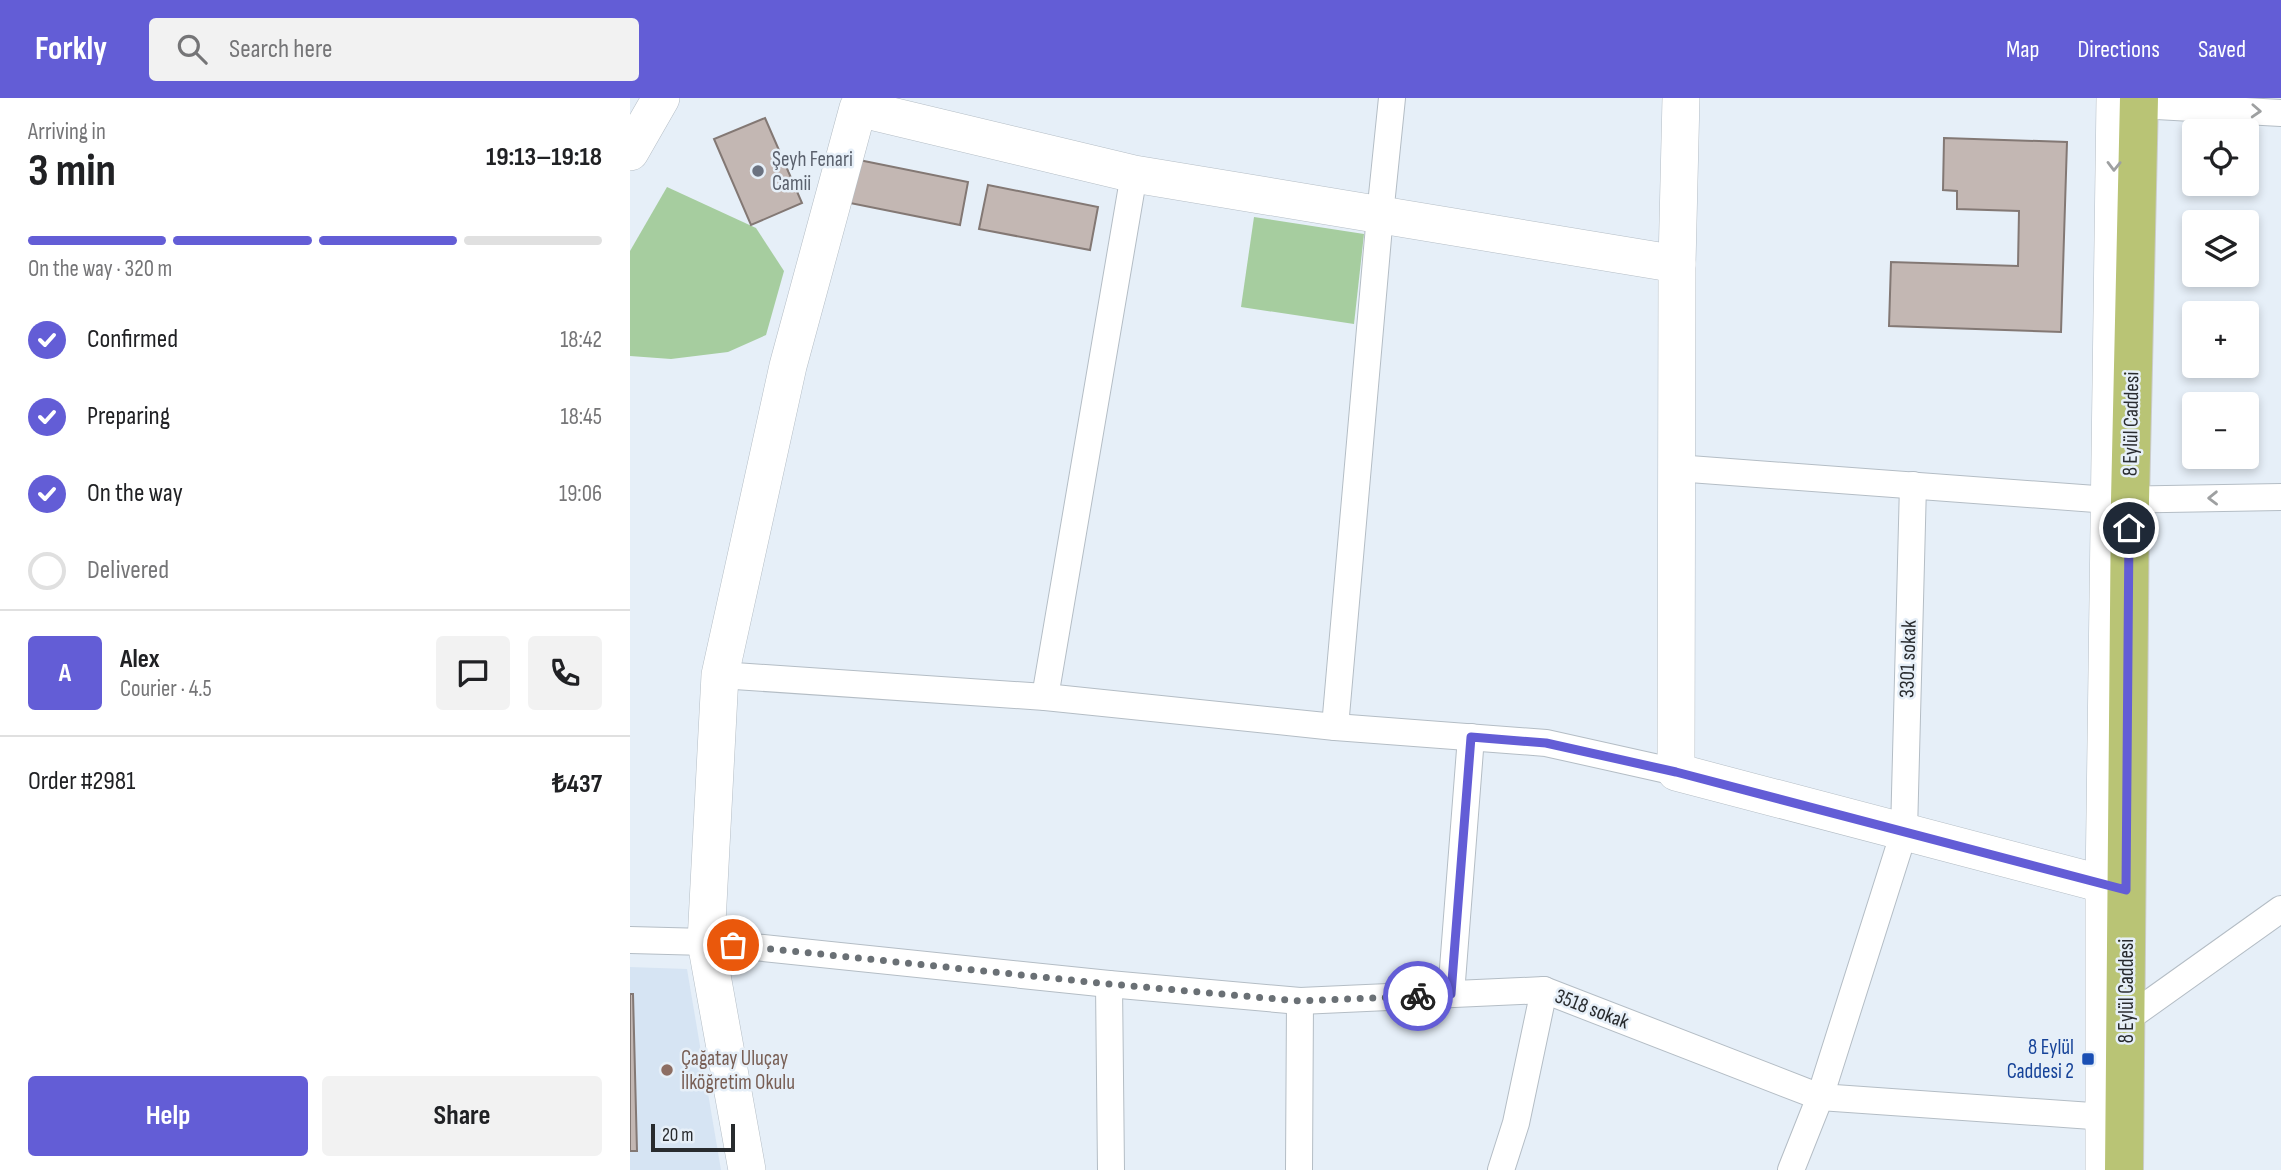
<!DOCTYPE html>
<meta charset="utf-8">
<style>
body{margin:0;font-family:"Sofia Sans Condensed",sans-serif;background:#f2f2f2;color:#202124;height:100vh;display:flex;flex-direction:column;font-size:26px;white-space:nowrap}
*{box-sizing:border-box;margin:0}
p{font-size:23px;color:#757577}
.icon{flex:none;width:38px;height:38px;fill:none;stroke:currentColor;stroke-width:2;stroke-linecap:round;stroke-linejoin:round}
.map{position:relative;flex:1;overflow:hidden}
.panel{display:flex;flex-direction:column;background:#fff;width:630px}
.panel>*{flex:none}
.tools{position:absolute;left:1552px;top:21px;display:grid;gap:14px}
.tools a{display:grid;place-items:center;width:77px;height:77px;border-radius:7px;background:#fff;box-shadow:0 4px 10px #0003;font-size:35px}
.scale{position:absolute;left:21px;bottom:18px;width:84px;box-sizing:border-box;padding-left:7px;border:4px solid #282b2e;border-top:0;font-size:19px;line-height:24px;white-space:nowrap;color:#282b2e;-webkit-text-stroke:5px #e6eff8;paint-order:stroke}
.pin{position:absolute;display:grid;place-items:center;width:60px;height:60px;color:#fff;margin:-30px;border:4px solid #fff;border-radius:50%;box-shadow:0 2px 7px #0007}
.courier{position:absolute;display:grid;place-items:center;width:70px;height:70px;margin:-35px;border:5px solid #635dd6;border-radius:50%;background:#fff;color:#222;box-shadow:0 2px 9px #0007}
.overview em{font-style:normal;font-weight:700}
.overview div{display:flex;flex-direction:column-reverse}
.overview{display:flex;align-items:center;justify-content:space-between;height:119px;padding:0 28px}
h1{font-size:46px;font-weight:700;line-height:52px}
.bar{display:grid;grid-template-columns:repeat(4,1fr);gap:10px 7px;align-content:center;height:84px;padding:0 28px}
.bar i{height:9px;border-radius:5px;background:#e0e0e0}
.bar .on{background:#635dd6}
.bar p{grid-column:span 4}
.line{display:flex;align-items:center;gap:18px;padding:0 28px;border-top:2px solid #e0e0e0}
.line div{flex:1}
.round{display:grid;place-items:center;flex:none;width:74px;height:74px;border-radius:7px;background:#f2f2f2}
ol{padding:0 28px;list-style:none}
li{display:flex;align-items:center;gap:21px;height:77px}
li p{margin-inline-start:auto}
li .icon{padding:7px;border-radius:50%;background:#635dd6;color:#fff;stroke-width:4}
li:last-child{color:#757577}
li i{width:38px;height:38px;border:4px solid #e0e0e0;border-radius:50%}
.action{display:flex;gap:14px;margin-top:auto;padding:14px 28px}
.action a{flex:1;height:80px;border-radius:7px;background:#635dd6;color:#fff;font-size:28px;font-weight:700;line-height:80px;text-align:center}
.action a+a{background:#f2f2f2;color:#202124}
header{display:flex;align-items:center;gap:42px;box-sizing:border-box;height:98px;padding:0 35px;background:#635dd6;color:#fff}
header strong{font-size:33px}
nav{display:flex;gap:38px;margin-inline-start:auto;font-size:24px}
.search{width:490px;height:63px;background:#f2f2f2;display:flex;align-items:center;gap:18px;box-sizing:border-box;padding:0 24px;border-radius:7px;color:#757577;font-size:26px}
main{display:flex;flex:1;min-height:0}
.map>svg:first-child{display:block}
.built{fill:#d6e4f3}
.green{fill:#a6cd9f}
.building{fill:#c3b7b3;stroke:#837874;stroke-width:2}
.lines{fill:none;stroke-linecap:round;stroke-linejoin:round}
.street-casing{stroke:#b4bdc5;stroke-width:28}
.secondary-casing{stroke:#b4bdc5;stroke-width:38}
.primary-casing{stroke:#cbcccd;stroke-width:40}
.street{stroke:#fff;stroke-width:26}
.secondary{stroke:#fff;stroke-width:37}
.primary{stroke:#b9c475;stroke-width:38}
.oneway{stroke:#9ea0a1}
.done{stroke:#6a7075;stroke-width:7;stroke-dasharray:0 12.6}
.route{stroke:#635dd6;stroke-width:9}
.worship-dot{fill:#6b7280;stroke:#e6eff8;stroke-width:2.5}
.transit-dot{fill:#1a4fb4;stroke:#e6eff8;stroke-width:2.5}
.education-dot{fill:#8d6e63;stroke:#e6eff8;stroke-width:2.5}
.labels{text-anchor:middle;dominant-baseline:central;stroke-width:5;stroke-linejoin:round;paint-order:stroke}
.worship-label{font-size:21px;fill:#5b616d;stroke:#e6eff8;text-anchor:start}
.street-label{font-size:21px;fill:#282b2e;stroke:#e6eff8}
.transit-label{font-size:21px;fill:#164399;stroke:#e6eff8;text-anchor:end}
.education-label{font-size:21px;fill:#785e54;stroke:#e6eff8;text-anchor:start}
</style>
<header>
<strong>Forkly</strong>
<div class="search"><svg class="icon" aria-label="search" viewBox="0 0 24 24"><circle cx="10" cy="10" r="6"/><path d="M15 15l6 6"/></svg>Search here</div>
<nav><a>Map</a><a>Directions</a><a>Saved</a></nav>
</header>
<main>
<section class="panel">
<div class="overview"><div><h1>3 min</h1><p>Arriving in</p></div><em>19:13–19:18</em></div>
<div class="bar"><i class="on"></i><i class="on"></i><i class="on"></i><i></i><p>On the way · 320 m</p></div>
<ol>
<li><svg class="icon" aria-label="check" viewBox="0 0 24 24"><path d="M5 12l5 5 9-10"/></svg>Confirmed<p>18:42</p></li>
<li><svg class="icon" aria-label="check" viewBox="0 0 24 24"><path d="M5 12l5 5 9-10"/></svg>Preparing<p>18:45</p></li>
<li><svg class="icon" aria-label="check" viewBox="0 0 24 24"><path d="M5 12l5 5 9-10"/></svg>On the way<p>19:06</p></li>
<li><i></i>Delivered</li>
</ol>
<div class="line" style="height:126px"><b class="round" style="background:#635dd6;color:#fff">A</b><div><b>Alex</b><p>Courier · 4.5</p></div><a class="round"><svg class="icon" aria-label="chat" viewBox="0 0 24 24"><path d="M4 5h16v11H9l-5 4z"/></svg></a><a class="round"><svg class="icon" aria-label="phone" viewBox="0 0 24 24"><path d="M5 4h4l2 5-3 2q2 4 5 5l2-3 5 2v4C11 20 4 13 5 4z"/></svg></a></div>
<div class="line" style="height:91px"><div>Order #2981</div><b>₺437</b></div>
<div class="action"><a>Help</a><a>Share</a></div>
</section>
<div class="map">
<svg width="1651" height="1072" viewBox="0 0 1651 1072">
<rect width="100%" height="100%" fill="#e6eff8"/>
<!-- built -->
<polygon class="built" points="0,869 57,871 91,1072 0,1072"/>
<!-- green -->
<g class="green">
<polygon points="37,89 126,130 154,173 136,237 98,254 41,261 0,258 0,153"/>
<polygon points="624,119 734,136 724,226 611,209"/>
</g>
<!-- building -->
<g class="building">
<polygon points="135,20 172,105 121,127 84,41"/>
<polygon points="1314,40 1437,44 1431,234 1259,228 1261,164 1388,168 1389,113 1327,111 1327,93 1313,92"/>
<polygon points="229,62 338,84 330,127 220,105"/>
<polygon points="358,87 468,109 460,152 349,131"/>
<polygon points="0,896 3,896 7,1053 0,1053"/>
</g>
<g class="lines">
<defs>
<g id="street">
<polyline points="1509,7 1651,15"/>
<polyline points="1046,370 1479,402 1651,399"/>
<polyline points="90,577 415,599 705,629 916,645 1046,674"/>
<polyline points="415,599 504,76"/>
<polyline points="705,629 750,117 762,0"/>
<polyline points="0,842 76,844 479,886 670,903 914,892 1190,999 1490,1020"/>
<polyline points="479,886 481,1072"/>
<polyline points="821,896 841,639"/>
<polyline points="1487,928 1651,811"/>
<polyline points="669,1072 670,903"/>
<polyline points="871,1072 886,1025 914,892"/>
<polyline points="1161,1072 1190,999 1274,734 1283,387"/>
</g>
<g id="secondary">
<polyline points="1051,0 1047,166 1046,674 1496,792"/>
<polyline points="0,54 31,0"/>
<polyline points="117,1072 76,844 90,577 158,268 228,10 504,76 1047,166"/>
<polyline points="1474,1072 1474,787 1485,0"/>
</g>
<polyline id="primary" points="1494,1072 1500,402 1509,0"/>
</defs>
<!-- street casing -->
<use href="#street" class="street-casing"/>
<!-- secondary casing -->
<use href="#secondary" class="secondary-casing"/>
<!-- primary casing -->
<use href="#primary" class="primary-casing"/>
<!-- street -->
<use href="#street" class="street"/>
<!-- secondary -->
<use href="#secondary" class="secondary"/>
<!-- primary -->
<use href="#primary" class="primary"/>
</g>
<!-- one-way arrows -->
<defs><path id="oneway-chevron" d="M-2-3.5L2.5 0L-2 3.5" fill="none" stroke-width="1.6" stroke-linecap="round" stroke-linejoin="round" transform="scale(1.75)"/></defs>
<g class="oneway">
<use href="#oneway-chevron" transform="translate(1626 13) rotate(3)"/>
<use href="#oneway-chevron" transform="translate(1484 68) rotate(91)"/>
<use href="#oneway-chevron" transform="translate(1583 400) rotate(179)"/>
</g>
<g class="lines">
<!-- done -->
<polyline class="done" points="103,847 479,886 670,903 788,898"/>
<!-- route -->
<polyline class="route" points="788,898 821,896 841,639 916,645 1046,674 1496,792 1499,430"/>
</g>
<!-- markers -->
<circle class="worship-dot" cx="128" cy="73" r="7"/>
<rect class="transit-dot" x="1451" y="954" width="14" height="14" rx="3.5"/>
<circle class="education-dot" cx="37" cy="972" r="7"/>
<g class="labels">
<!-- worship labels -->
<g class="worship-label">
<text x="142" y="61">Şeyh Fenari<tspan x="142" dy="24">Camii</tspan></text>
</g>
<!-- street labels -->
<g class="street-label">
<text transform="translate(1501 326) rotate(-89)">8 Eylül Caddesi</text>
<text transform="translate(1278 561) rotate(-88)">3301 sokak</text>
<text transform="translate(1496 893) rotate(-90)">8 Eylül Caddesi</text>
<text transform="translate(962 911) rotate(21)">3518 sokak</text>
</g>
<!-- transit labels -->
<g class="transit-label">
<text x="1444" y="949">8 Eylül<tspan x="1444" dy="24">Caddesi 2</tspan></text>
</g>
<!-- education labels -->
<g class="education-label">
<text x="51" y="960">Çağatay Uluçay<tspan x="51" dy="24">İlköğretim Okulu</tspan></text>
</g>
</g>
</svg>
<div class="tools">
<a><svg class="icon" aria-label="locate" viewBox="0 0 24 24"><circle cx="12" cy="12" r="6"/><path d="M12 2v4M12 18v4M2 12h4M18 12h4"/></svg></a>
<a><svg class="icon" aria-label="layers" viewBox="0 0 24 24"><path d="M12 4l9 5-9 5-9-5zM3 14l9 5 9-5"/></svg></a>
<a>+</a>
<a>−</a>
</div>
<div class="scale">20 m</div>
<div class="pin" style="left:103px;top:847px;background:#ea580c"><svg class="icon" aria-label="bag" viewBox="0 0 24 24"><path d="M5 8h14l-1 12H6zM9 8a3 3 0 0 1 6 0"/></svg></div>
<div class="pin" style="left:1499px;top:430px;background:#1f2937"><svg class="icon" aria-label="home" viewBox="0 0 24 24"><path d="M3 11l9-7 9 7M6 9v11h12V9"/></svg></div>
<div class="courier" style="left:788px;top:898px"><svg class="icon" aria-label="bike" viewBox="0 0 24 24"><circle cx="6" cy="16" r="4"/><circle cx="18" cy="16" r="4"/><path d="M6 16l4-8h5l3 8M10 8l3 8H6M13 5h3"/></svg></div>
</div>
</main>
